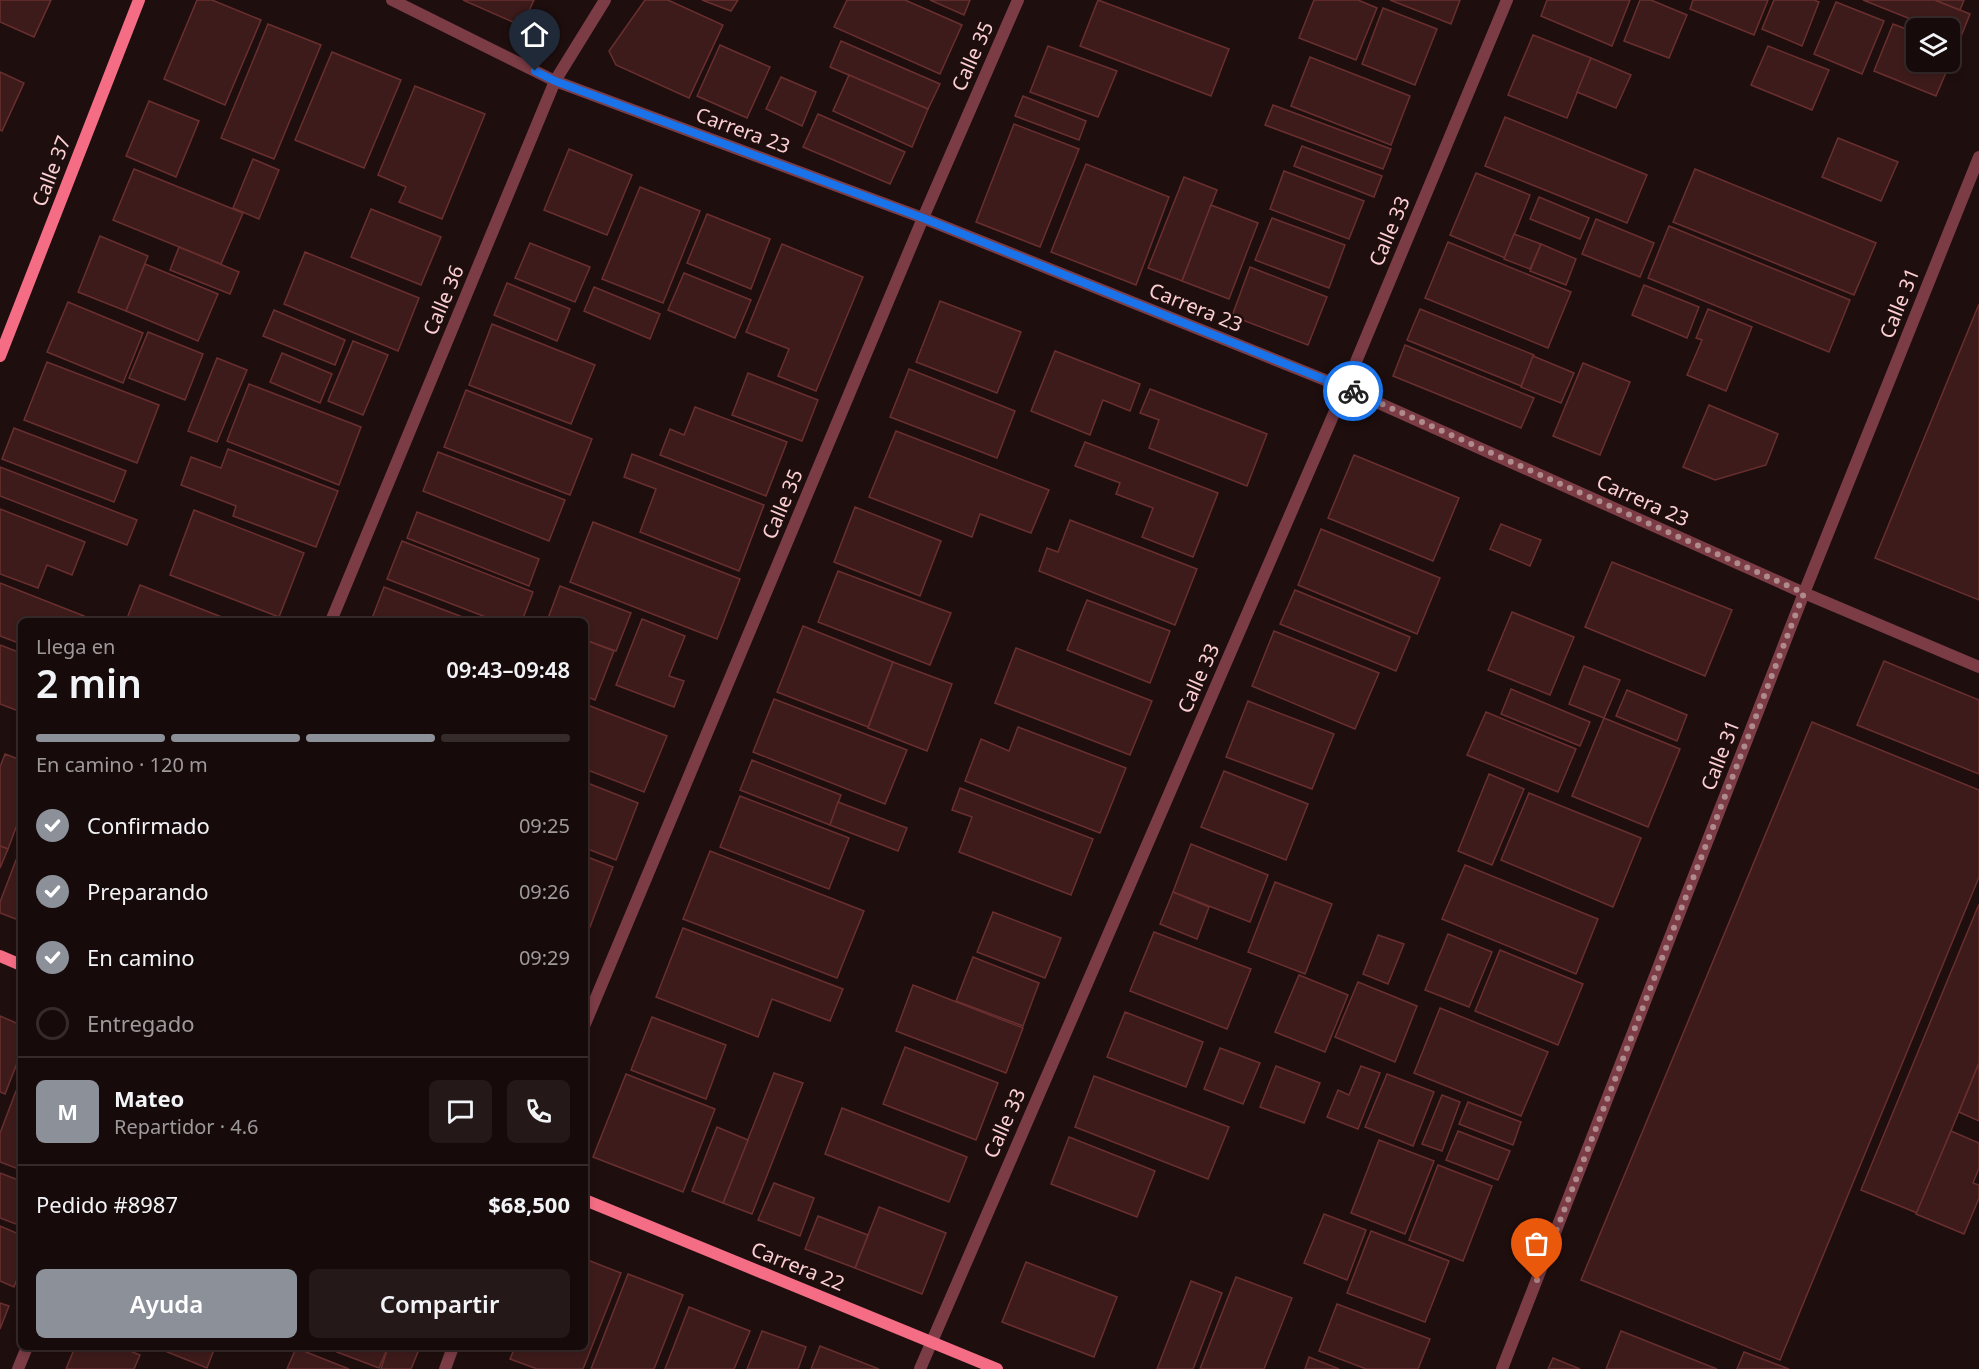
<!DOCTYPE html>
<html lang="es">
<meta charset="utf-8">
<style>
body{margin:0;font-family:"Noto Sans",sans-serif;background:#241818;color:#f1f3f6;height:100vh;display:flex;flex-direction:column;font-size:22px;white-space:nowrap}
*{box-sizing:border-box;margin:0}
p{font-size:20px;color:#9e9a9c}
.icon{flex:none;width:33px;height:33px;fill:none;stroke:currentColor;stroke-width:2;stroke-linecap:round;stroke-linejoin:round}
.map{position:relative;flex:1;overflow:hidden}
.sheet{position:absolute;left:18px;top:618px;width:570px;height:732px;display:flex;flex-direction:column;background:#170a0a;border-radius:9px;box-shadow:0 3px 9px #0003,0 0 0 2px #362b2b}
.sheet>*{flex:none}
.tools{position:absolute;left:1906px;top:18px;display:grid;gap:12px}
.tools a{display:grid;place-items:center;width:54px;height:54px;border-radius:9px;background:#170a0a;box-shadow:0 3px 9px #0003,0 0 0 2px #362b2b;font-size:30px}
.pin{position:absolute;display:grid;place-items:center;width:51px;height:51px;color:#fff;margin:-62px -26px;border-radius:50% 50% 50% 0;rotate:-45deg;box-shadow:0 0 6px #0007}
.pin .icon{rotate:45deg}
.courier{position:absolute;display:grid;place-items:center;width:60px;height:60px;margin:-30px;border:4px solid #1a73e8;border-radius:50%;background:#fff;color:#222;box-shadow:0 2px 8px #0007}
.summary em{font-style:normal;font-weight:600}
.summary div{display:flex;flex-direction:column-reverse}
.summary{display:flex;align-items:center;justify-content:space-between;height:102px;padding:0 18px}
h1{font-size:39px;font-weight:600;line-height:45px}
.bar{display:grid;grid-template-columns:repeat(4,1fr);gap:9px 6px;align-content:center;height:72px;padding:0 18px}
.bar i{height:8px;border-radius:4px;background:#362b2b}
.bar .on{background:#8c9099}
.bar p{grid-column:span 4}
.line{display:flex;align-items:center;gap:15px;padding:0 18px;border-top:2px solid #362b2b}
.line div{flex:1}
.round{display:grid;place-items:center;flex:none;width:63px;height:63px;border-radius:9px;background:#241818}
ol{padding:0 18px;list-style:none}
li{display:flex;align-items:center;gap:18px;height:66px}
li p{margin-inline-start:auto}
li .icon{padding:6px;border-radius:50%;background:#8c9099;color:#fff;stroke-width:4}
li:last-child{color:#9e9a9c}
li i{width:33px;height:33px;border:3px solid #362b2b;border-radius:50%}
.cta{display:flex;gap:12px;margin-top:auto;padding:12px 18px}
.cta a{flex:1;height:69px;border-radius:9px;background:#8c9099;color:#fff;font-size:24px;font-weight:600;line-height:69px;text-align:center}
.cta a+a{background:#241818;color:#f1f3f6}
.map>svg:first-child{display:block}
.building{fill:#3e1b1b;stroke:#692f2f;stroke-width:1.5}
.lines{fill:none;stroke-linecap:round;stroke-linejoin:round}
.street{stroke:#7b3c46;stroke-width:12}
.secondary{stroke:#f56d85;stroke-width:12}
.done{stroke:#af8b8e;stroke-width:6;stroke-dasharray:0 10.8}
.route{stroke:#1a73e8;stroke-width:8}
.labels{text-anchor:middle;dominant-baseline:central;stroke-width:5;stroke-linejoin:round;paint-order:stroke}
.street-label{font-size:20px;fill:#fccfd3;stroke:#1f0e0e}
</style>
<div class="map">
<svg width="1979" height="1369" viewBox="0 0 1979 1369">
<rect width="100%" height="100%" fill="#1f0e0e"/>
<!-- building -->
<g class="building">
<polygon points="0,0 51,0 34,37 0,22"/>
<polygon points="197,0 212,0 261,20 225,105 164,79"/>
<polygon points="463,0 534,0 522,26"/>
<polygon points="645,0 668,0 723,25 689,98 616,65 609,51"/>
<polygon points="702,0 738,0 731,11"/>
<polygon points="847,0 905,0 962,25 940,74 834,27"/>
<polygon points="930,0 970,0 964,15"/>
<polygon points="1098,0 1229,49 1211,96 1080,46"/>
<polygon points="1314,0 1358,0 1377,8 1356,60 1299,38"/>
<polygon points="1390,0 1460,0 1451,24"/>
<polygon points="1547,0 1630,0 1612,46 1541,16"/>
<polygon points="1640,0 1651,0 1687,15 1669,58 1624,41"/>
<polygon points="1693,0 1768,0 1754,35 1690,9"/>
<polygon points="1774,0 1814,0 1819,2 1802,46 1762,29"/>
<polygon points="1863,0 1935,0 1970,14 1960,39 1950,35 1950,28 1933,28"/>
<polygon points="1935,0 1964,0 1960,10"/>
<polygon points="1836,2 1884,21 1862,74 1814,54"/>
<polygon points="1383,8 1437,29 1415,85 1362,64"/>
<polygon points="268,24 321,45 274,159 221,138"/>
<polygon points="1893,24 1917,33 1917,62 1950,62 1950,47 1956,49 1936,96 1874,71"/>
<polygon points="1533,35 1591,58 1567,118 1508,95"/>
<polygon points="841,41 940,84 928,109 830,67"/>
<polygon points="720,45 770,67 747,118 697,96"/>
<polygon points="1048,46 1117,71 1098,117 1030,92"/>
<polygon points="1768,46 1829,70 1812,110 1751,85"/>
<polygon points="332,52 401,80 364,168 295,140"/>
<polygon points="1310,57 1410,96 1391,145 1291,106"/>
<polygon points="1591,58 1631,75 1616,108 1577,92"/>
<polygon points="0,72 24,83 2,131 0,130"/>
<polygon points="849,75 928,109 912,147 833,111"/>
<polygon points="781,77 816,92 802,126 766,109"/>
<polygon points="415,86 485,114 442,219 399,202 406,187 378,175"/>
<polygon points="1023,96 1086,121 1079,140 1015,116"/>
<polygon points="149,101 199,121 176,177 126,156"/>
<polygon points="1273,105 1391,149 1383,169 1265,125"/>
<polygon points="818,114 905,152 890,184 803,147"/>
<polygon points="1505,117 1647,175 1627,223 1485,166"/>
<polygon points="1014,124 1079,149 1040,247 976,222"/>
<polygon points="1838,138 1898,162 1881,201 1822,177"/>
<polygon points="1302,146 1382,176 1374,197 1294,166"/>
<polygon points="569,149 632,175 607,235 544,210"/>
<polygon points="253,159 279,170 259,219 233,208"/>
<polygon points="1086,164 1169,197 1136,285 1051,252"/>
<polygon points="134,169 243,213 221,264 113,220"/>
<polygon points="1695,169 1876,243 1854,295 1673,222"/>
<polygon points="1284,171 1364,201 1349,239 1270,209"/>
<polygon points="1476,173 1530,195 1505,258 1450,235"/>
<polygon points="1184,177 1217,190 1182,281 1148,268"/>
<polygon points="640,187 700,211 663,303 602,279"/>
<polygon points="1539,197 1589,218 1580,239 1530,219"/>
<polygon points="1211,205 1258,223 1229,299 1182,281"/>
<polygon points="371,209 441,237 421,285 351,257"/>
<polygon points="707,214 770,239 751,289 687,263"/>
<polygon points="1272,218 1345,245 1329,288 1255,260"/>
<polygon points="1596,219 1654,243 1640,277 1582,254"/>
<polygon points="1669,226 1850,300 1829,352 1648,278"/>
<polygon points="1514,234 1541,244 1530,269 1504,259"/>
<polygon points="100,236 148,256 126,311 78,292"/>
<polygon points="1448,242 1571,292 1548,348 1425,298"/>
<polygon points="530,243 590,267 575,302 515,278"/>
<polygon points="782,244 863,277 816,391 778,376 789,349 746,332"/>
<polygon points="1541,244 1576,259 1566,285 1530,271"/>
<polygon points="179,247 239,272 230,294 170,270"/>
<polygon points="305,252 419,298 398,351 284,304"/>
<polygon points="145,264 218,294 198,341 126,311"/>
<polygon points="1250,267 1327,297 1308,345 1232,316"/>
<polygon points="684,273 751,300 735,338 668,310"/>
<polygon points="507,283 570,309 557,341 494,315"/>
<polygon points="1644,285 1699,307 1687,338 1632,315"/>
<polygon points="594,287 660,314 650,339 584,311"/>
<polygon points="940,301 1021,332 997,393 916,362"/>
<polygon points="68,302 143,333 123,383 47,352"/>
<polygon points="1979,304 1979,600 1875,558"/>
<polygon points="1420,309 1534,355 1521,386 1407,340"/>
<polygon points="1708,309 1752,327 1726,391 1687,375 1702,340 1696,338"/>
<polygon points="274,310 345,340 335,365 263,336"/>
<polygon points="492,324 595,365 571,424 469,385"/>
<polygon points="148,332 203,354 185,400 129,378"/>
<polygon points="353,341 388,355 363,415 328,401"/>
<polygon points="1405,345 1534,398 1521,428 1393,376"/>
<polygon points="1055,351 1140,384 1130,411 1103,400 1090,435 1031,411"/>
<polygon points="282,353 332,374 320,403 270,382"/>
<polygon points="1533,356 1574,373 1561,403 1521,387"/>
<polygon points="217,358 247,370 217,442 188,431"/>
<polygon points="47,362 159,405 137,463 24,420"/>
<polygon points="1583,363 1630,382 1600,455 1553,436"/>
<polygon points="909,369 1015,411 997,458 890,417"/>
<polygon points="748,373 818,400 802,441 732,415"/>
<polygon points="249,384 361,427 339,485 227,441"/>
<polygon points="1150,389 1267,434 1247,486 1149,448 1159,420 1140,413"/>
<polygon points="466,390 592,439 570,495 444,447"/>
<polygon points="1709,405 1778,434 1766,465 1715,480 1683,467"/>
<polygon points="695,407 787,442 766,496 660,455 670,429 684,435"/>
<polygon points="14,428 126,471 114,502 2,459"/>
<polygon points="896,431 1049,490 1031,533 980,514 972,537 869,497"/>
<polygon points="1085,442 1218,493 1193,557 1142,537 1153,508 1116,494 1120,483 1075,466"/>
<polygon points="228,449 338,491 316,547 233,516 236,506 181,485 191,457 221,468"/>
<polygon points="438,452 565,500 549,541 423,491"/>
<polygon points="632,454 764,505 739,571 640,532 656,489 624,477"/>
<polygon points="1354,455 1459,498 1433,561 1328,518"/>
<polygon points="0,467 137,520 127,545 0,496"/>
<polygon points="855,507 941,541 920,596 834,562"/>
<polygon points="0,509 85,542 72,575 47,565 38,588 0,574"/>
<polygon points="194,510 304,553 279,617 170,575"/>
<polygon points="417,512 539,559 529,586 407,538"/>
<polygon points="1070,520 1197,569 1175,625 1039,571 1047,548 1058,552"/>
<polygon points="593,522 740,579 717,639 570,582"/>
<polygon points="1501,524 1541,540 1530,566 1490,549"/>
<polygon points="1321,529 1440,578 1417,634 1298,585"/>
<polygon points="402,541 533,592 522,621 496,621 387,579"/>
<polygon points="1612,562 1732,610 1705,676 1585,627"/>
<polygon points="838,571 951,613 930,665 818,622"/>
<polygon points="0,583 84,616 82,621 21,621 21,644 0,636"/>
<polygon points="140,585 232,621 126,621"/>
<polygon points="560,586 631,613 616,651 585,640 585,621 547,621"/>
<polygon points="384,587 473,621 371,621"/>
<polygon points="1295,590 1410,637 1396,671 1280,624"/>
<polygon points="1087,600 1170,631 1150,683 1067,650"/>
<polygon points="1512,612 1574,637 1550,695 1488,670"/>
<polygon points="642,619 685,636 669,676 684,681 674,707 616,685"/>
<polygon points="803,626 893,662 868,727 777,692"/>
<polygon points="1274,631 1379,673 1355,729 1252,686"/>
<polygon points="585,640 614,651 595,700 585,696"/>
<polygon points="0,645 21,653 21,712 0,704"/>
<polygon points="1016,648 1152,701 1130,755 995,703"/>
<polygon points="1884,661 1979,700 1979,774 1857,725"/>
<polygon points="893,662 952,684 927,751 868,728"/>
<polygon points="1584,666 1620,680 1604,718 1569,704"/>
<polygon points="1511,689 1590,722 1580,746 1501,714"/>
<polygon points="1627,690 1687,715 1677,741 1616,716"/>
<polygon points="774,699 907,750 885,804 753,752"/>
<polygon points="1248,701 1334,734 1312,789 1226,757"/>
<polygon points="585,704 667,736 644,792 585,769"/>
<polygon points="1486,712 1576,749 1558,792 1467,755"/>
<polygon points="1604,718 1680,749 1648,827 1572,796"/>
<polygon points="1812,722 1979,790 1979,877 1780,1360 1581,1280"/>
<polygon points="1018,727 1126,768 1100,833 965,781 981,739 1009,751"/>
<polygon points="5,754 21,760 21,814 8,849 0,846 0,767"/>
<polygon points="752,760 841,795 830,825 740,790"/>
<polygon points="1224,771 1308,804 1286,860 1201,827"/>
<polygon points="1489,774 1524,789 1492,865 1458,851"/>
<polygon points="585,782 638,803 616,860 585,848"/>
<polygon points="960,788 1093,839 1071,895 959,852 972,817 952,810"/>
<polygon points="1529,793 1641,838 1613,907 1501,860"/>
<polygon points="740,796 849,838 829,889 720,847"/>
<polygon points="838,802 907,828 898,851 830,825"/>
<polygon points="1191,844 1268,875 1250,922 1173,892"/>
<polygon points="0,846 8,849 0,868"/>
<polygon points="21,847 21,921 0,913 0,902"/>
<polygon points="710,851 864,911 837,978 683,919"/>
<polygon points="585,856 613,867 590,927 585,925"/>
<polygon points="1465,865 1598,919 1576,974 1442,919"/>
<polygon points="1275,882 1332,904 1305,974 1248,952"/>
<polygon points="1173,892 1209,907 1197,939 1160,924"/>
<polygon points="1979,904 1979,1063 1917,1213 1861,1190"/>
<polygon points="993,912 1061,938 1045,978 977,952"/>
<polygon points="683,928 843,989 830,1021 772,999 758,1037 656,997"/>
<polygon points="1154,932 1251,969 1227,1029 1130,991"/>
<polygon points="1448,934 1492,952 1469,1007 1425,990"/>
<polygon points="1378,935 1404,944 1388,984 1363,974"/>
<polygon points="1500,950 1583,984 1558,1045 1475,1011"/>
<polygon points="973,957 1039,983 1023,1026 956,1001"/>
<polygon points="1299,975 1348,995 1325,1052 1275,1032"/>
<polygon points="1358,982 1417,1006 1395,1062 1335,1037"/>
<polygon points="913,985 1023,1028 1006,1073 896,1031"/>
<polygon points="1440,1008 1548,1052 1521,1116 1414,1073"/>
<polygon points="1125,1012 1203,1042 1186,1087 1107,1057"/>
<polygon points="0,1016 21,1025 21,1053 5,1094 0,1092"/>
<polygon points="652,1017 726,1045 706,1099 631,1070"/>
<polygon points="905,1047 998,1083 976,1140 883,1104"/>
<polygon points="1220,1048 1260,1063 1243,1104 1204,1089"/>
<polygon points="1979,1063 1979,1121 1959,1112"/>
<polygon points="1276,1066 1320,1083 1304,1123 1260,1107"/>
<polygon points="1361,1066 1380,1073 1358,1129 1327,1117 1338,1090 1349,1095"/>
<polygon points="774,1073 803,1083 752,1214 723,1203"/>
<polygon points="626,1074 715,1109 683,1192 593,1157"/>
<polygon points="1387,1074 1434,1092 1413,1146 1365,1127"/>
<polygon points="1094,1076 1229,1127 1208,1179 1075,1127"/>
<polygon points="16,1091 21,1093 21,1170 0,1162 0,1133"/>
<polygon points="1442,1095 1460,1102 1442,1151 1422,1144"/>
<polygon points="1468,1102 1521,1122 1513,1145 1459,1124"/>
<polygon points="842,1108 967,1157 949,1202 825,1154"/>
<polygon points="717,1127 748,1140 723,1203 692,1191"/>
<polygon points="1458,1131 1510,1151 1498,1180 1446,1160"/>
<polygon points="1951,1131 1979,1143 1979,1168 1973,1183 1979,1185 1979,1198 1964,1234 1916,1214"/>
<polygon points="1069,1137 1155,1171 1137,1217 1051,1184"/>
<polygon points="1379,1140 1434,1161 1405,1234 1351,1213"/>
<polygon points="1438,1165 1492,1186 1463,1261 1409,1240"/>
<polygon points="0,1173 21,1181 21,1226 0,1218"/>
<polygon points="774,1183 814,1198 800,1236 758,1220"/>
<polygon points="879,1207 946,1233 922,1294 855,1268"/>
<polygon points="1324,1214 1366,1230 1347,1280 1304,1263"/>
<polygon points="818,1216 868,1235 855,1268 805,1249"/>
<polygon points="0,1226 21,1235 21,1269 14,1287 0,1281"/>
<polygon points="1371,1231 1449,1261 1425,1322 1347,1293"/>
<polygon points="585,1259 621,1273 583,1369 537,1369 510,1359 515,1347 585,1347"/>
<polygon points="1026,1262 1117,1297 1094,1357 1002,1322"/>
<polygon points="628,1274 683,1295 654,1369 591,1369"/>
<polygon points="1236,1277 1292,1298 1264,1369 1200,1369"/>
<polygon points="1191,1281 1222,1293 1193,1369 1157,1369"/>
<polygon points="0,1303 9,1306 0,1329"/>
<polygon points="1337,1304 1430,1339 1418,1369 1366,1369 1319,1351"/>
<polygon points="689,1307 750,1331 734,1369 665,1369"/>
<polygon points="762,1331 806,1347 798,1369 747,1369"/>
<polygon points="1621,1331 1717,1369 1606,1369"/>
<polygon points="820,1346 879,1369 811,1369"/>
<polygon points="75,1347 120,1347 140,1355 134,1369 66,1369"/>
<polygon points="155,1347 215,1347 207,1368"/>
<polygon points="339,1347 388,1347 379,1368 337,1352"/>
<polygon points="388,1347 420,1347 411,1369 381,1369"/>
<polygon points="296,1348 349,1369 287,1369"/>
<polygon points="1744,1352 1789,1369 1737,1369"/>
<polygon points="1309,1357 1339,1369 1305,1369"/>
<polygon points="1553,1358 1580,1369 1548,1369"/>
</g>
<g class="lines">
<!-- street -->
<g class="street">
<polyline points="392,0 555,81 923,218 1345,388 1804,593 1979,667"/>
<polyline points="331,621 555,81 605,0"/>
<polyline points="585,1024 923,218 1018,0"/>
<polyline points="18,1369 27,1347"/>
<polyline points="445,1369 453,1347"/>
<polyline points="920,1369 1345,388 1507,0"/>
<polyline points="1502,1369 1804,593 1979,157"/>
</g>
<!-- secondary -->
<g class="secondary">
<polyline points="0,356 139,0"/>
<polyline points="0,956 21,965"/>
<polyline points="585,1200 997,1369"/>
</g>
</g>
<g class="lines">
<!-- done -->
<polyline class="done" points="1353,391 1804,593 1537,1280"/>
<!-- route -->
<polyline class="route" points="535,71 555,81 923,218 1353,391"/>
</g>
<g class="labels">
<!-- street labels -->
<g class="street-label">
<text transform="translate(972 56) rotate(-66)">Calle 35</text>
<text transform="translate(743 130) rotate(20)">Carrera 23</text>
<text transform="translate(51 171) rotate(-69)">Calle 37</text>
<text transform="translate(1389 231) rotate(-67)">Calle 33</text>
<text transform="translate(443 300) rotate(-67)">Calle 36</text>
<text transform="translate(1899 303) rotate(-68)">Calle 31</text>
<text transform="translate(1196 307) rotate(22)">Carrera 23</text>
<text transform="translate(1643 500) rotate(24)">Carrera 23</text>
<text transform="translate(782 504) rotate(-67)">Calle 35</text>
<text transform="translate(1198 678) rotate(-66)">Calle 33</text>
<text transform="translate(1720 755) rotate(-69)">Calle 31</text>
<text transform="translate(1004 1123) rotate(-66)">Calle 33</text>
<text transform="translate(798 1266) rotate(22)">Carrera 22</text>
</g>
</g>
</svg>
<div class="tools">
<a><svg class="icon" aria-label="layers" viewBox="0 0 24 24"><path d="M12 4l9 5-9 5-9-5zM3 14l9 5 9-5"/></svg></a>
</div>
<div class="pin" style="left:1537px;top:1280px;background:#ea580c"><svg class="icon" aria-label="bag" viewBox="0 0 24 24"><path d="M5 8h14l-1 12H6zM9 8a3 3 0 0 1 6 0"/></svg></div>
<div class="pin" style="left:535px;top:71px;background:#1f2937"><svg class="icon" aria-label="home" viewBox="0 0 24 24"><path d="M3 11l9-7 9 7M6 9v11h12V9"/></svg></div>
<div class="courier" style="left:1353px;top:391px"><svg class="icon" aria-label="bike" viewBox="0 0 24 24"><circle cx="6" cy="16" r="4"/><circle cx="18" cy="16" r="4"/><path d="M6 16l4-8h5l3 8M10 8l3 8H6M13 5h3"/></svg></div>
<section class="sheet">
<div class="summary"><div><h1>2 min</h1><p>Llega en</p></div><em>09:43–09:48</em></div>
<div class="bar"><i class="on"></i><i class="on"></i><i class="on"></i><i></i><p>En camino · 120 m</p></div>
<ol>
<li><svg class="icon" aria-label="check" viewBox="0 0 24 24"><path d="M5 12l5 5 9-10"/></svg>Confirmado<p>09:25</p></li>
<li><svg class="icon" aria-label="check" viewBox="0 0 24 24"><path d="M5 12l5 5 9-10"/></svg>Preparando<p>09:26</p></li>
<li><svg class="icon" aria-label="check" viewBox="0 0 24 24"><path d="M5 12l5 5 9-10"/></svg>En camino<p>09:29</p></li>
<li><i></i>Entregado</li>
</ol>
<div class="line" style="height:108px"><b class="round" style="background:#8c9099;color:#fff">M</b><div><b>Mateo</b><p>Repartidor · 4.6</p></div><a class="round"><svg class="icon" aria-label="chat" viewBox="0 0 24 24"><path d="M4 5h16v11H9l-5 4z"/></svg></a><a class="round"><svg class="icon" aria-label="phone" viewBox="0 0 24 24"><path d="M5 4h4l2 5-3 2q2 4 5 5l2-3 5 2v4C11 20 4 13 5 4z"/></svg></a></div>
<div class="line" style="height:78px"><div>Pedido #8987</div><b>$68,500</b></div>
<div class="cta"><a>Ayuda</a><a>Compartir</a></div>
</section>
</div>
